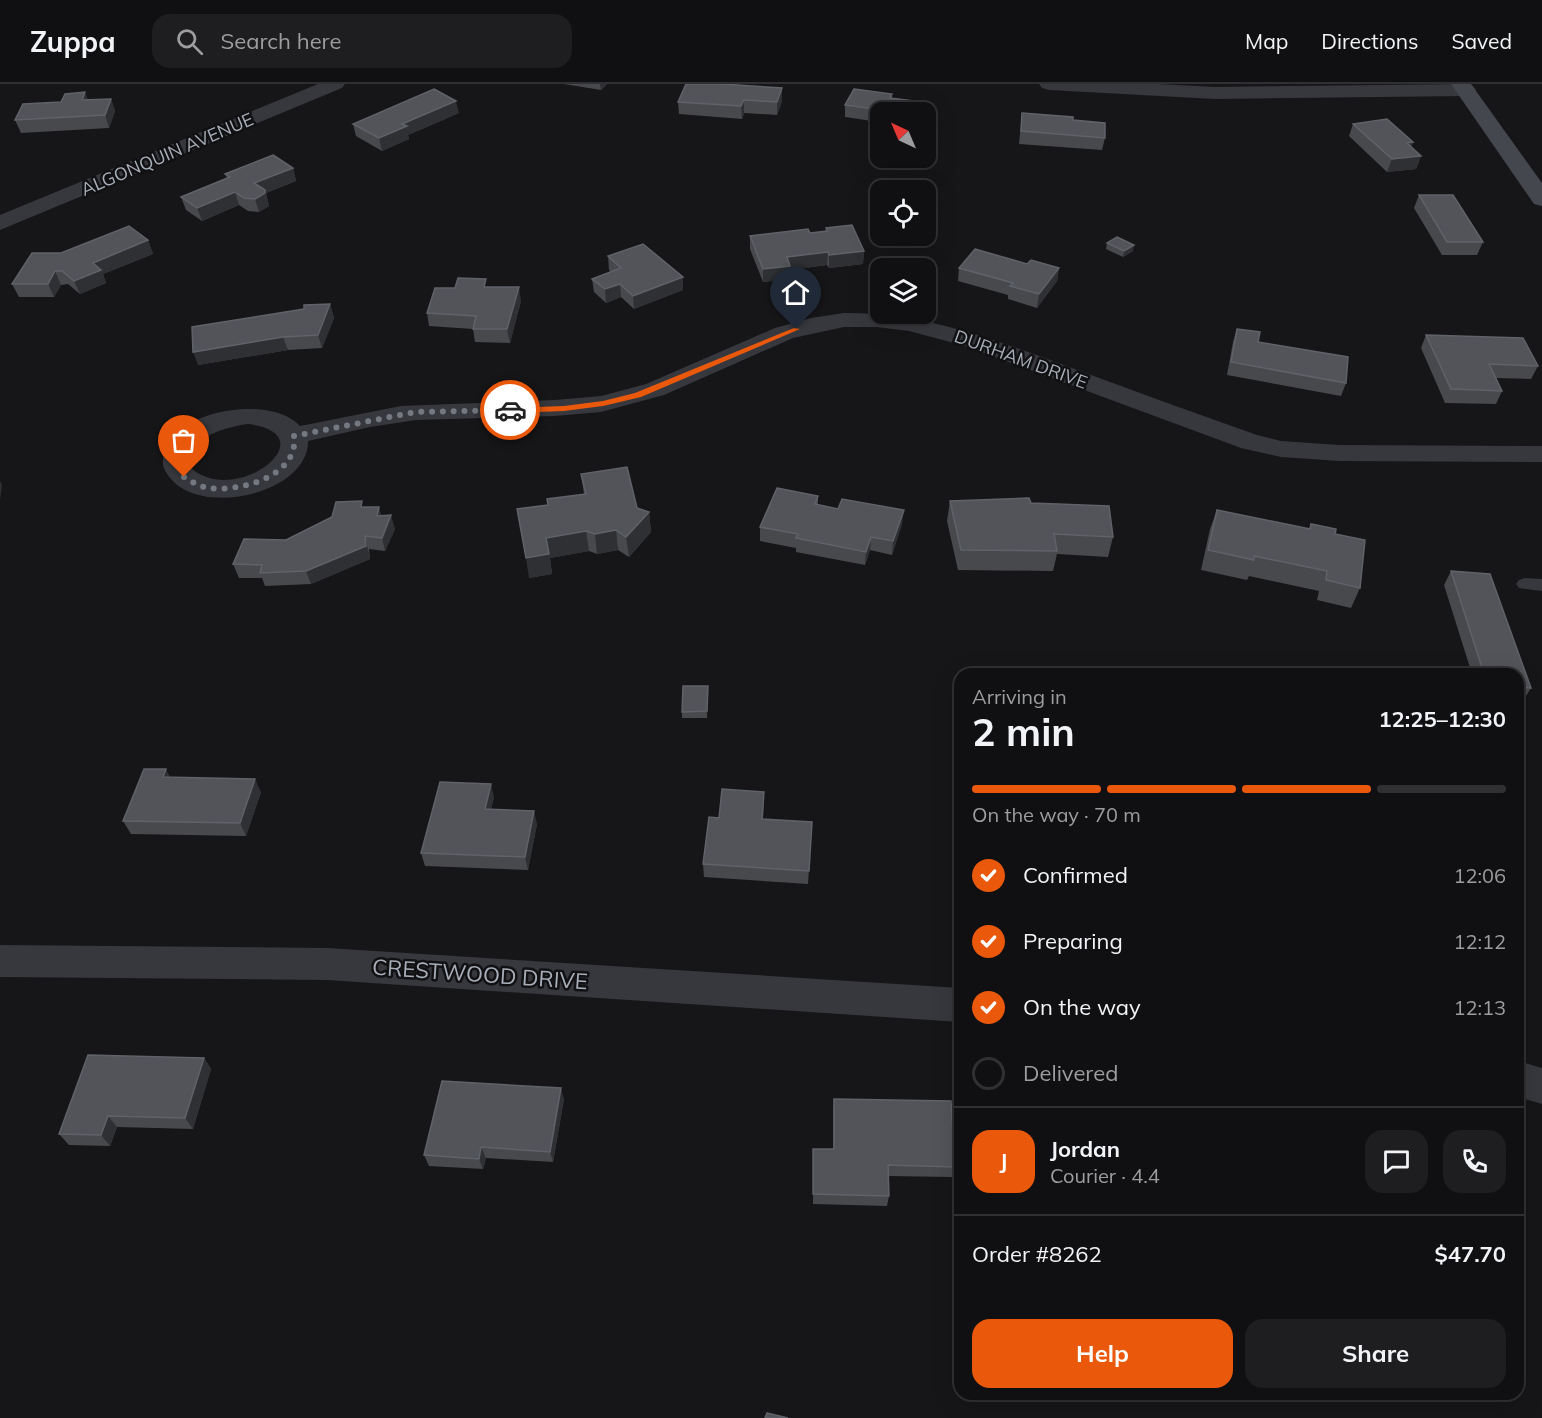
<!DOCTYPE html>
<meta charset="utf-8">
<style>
body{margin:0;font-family:Mulish,sans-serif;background:#1e1e20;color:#f1f3f6;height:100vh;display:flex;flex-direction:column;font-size:22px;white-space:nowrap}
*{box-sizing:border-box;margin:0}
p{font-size:20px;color:#9c9d9f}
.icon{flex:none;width:33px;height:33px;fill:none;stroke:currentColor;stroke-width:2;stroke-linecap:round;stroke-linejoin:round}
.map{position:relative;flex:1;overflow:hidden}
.sheet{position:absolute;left:954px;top:584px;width:570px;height:732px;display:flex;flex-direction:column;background:#101012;border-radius:18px;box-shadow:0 6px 24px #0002,0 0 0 2px #303032}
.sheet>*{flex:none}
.needle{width:39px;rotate:316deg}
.tools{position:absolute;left:870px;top:18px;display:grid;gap:12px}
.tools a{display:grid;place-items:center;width:66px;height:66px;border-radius:12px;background:#101012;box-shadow:0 6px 24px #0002,0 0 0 2px #303032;font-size:30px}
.pin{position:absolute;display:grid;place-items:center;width:51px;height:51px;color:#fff;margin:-62px -26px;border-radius:50% 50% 50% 0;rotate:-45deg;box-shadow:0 0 6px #0007}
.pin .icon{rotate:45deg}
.courier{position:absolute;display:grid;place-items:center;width:60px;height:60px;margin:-30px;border:4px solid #ea580c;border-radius:50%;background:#fff;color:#222;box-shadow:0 2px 8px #0007}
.head em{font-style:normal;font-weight:700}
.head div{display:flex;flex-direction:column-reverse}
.head{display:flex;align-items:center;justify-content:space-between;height:102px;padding:0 18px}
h1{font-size:39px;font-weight:700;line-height:45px}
.bar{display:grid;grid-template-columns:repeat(4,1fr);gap:9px 6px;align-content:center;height:72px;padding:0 18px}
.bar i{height:8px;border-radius:4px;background:#303032}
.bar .active{background:#ea580c}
.bar p{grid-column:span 4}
.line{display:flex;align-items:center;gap:15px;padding:0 18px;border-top:2px solid #303032}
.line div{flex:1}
.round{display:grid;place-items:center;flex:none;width:63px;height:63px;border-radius:18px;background:#1e1e20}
ol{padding:0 18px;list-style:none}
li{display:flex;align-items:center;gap:18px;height:66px}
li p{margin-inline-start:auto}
li .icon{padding:6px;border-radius:50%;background:#ea580c;color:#fff;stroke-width:4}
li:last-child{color:#9c9d9f}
li i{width:33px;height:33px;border:3px solid #303032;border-radius:50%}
.action{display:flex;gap:12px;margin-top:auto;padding:12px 18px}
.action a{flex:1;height:69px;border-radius:18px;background:#ea580c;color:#fff;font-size:24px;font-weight:700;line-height:69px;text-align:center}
.action a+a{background:#1e1e20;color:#f1f3f6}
header{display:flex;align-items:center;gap:36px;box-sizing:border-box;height:84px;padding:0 30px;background:#101012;border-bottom:2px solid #303032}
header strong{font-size:28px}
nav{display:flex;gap:33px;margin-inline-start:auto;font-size:21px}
.search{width:420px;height:54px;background:#1e1e20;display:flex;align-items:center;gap:15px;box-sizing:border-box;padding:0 21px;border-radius:18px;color:#9c9d9f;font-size:22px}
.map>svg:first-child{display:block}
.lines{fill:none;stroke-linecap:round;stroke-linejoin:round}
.lane{fill:#36383d;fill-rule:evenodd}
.street{fill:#36383d;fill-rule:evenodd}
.secondary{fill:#44474e;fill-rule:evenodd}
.wall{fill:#47494d}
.shaded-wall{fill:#2f3033}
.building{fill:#525459;stroke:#5f6268;stroke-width:1.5}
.route{fill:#ea580c}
.done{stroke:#747981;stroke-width:6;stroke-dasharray:0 10.8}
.labels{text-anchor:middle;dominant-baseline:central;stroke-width:5;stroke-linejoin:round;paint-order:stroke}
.far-street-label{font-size:18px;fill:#a7aeb9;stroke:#111113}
.street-label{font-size:22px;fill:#a7aeb9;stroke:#111113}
</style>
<header>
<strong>Zuppa</strong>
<div class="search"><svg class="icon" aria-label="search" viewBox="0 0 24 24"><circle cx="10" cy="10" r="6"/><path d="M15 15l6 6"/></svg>Search here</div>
<nav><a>Map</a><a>Directions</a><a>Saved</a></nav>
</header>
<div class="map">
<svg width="1542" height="1334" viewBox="0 0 1542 1334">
<rect width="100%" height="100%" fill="#161618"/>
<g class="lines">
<!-- lane -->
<polygon class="lane" points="1525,494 1542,495 1542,507 1519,504 1516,500 1519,496"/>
<!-- street -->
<g class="street">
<polygon points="318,0 345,0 342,4 0,146 0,131"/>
<polygon points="1039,0 1158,0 1215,3 1466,0 1473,2 1476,6 1473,10 1466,12 1215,15 1049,6 1042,4"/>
<path d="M844,229c81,-1 153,28 228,55 62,23 123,45 185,67l24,6 58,4 203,1v16l-203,-1 -58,-4 -40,-9 -276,-102 -56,-15 -32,-4h-33l-51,11 -129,57 -63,17 -46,4 -139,4 -46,7 -62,14c1,56 -126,82 -145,24 -3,-54 106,-73 137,-39l101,-20 154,-6 46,-4 45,-12 129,-56 36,-10zM248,340c81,10 -10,83 -56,45 -10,-31 34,-42 56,-45z"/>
<polygon points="0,861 327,864 960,904 960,938 327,896 0,893"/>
<polygon points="1518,977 1542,984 1542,1020 1518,1013"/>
</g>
<!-- secondary -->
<polygon class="secondary" points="1451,0 1471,0 1542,99 1542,122 1534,120"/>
</g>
<!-- wall -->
<g class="wall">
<polygon points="564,0 607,0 601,6"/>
<polygon points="686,0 782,17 777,31 744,29 742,35 679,30 678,18"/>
<polygon points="892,10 892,14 931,19 929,32 926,28 880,28 880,45 879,44 879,38 845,33 845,21"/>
<polygon points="111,15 115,27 109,44 21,49 15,36 88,16"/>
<polygon points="459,29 408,51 409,55 382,67 356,52 353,40"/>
<polygon points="1022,29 1073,36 1105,54 1102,66 1019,60"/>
<polygon points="1353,40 1413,58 1411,64 1421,72 1416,85 1387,88 1349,52"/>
<polygon points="293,84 296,97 266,109 269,122 259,128 248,127 239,121 202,137 186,126 181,113 227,94 225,90"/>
<polygon points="1419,111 1483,158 1477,171 1442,171 1414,124"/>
<polygon points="826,144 864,167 863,180 829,184 827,181 790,186 790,195 763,198 750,165 750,152 810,149 826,148"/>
<polygon points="148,156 153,170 103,190 106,199 80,210 68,200 61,201 54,213 19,213 12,200 61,169"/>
<polygon points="1107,159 1133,167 1123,173 1106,165"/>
<polygon points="608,172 683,193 683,206 634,225 621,213 606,219 594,208 592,195 611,188 609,186"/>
<polygon points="1027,180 1059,184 1057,197 1037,224 1008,215 1008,211 958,197 959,184"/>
<polygon points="487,203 521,217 510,259 475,258 473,245 429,242 427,229 455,204"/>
<polygon points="330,220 334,234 322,264 288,266 198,281 304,225"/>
<polygon points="1237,245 1258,258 1346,299 1341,312 1227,291 1233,258"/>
<polygon points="1426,251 1538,282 1531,295 1496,294 1502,307 1496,320 1445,319 1421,264"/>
<polygon points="581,390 637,424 649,428 651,448 629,473 618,466 597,470 589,467 550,474 552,490 529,494 548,421 584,410"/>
<polygon points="818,412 818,421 902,440 892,471 870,466 865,481 796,468 796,464 760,457 760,443"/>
<polygon points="950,417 1031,419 1113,453 1108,473 1057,470 1053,487 958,486 947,437"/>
<polygon points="364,423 379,423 381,432 395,445 385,467 369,465 370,475 311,500 265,502 262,494 239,494 233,480 286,456"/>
<polygon points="1217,426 1309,445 1311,440 1335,450 1360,504 1351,524 1317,516 1319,507 1249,492 1247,496 1201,486 1210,445"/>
<polygon points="1451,487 1531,604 1522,618 1518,617 1518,590 1472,590 1444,501"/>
<polygon points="708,602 707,634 682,634 682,628"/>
<polygon points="170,693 261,708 246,752 131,750 123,737"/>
<polygon points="764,708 763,735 812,738 808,800 704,793 703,780 719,734"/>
<polygon points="494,713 491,725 537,740 528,786 425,782 421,769"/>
<polygon points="204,974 211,985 193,1045 117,1043 110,1062 69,1061 59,1050"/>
<polygon points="564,1015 553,1078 486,1074 483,1085 429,1082 424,1071"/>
<polygon points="834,1015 955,1083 952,1093 888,1092 889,1112 887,1122 813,1120 813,1065 833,1065 833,1026"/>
</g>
<!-- shaded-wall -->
<g class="shaded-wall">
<polygon points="600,0 607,0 601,6"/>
<polygon points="782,4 782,17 777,31 777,18"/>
<polygon points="85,8 90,21 82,16"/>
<polygon points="111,15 115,27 109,44 105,31"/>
<polygon points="744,16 744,29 742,35 741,22"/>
<polygon points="456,17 459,29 408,51 409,55 382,67 379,54 402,40"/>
<polygon points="931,19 929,32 926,40 926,30"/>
<polygon points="1413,58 1409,71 1407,59"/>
<polygon points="1421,72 1416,85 1387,88 1392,75"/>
<polygon points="293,84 296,97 266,109 269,122 259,128 255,115 254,99"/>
<polygon points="235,108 239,121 202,137 197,124"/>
<polygon points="148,156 153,170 103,190 106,199 80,210 74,197 93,179"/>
<polygon points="1134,161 1133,167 1123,173 1124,167"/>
<polygon points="864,167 863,180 829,184 829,171"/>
<polygon points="828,168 827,181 790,186 790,195 763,198 763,185 787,173"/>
<polygon points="1059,184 1057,197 1037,224 1039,210"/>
<polygon points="55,187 61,201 54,213 48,200"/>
<polygon points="683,193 683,206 634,225 633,212"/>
<polygon points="620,200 621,213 606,219 605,205"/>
<polygon points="519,203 521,217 510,259 507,245"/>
<polygon points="330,220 334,234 322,264 318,251"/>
<polygon points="283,253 288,266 198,281 193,268"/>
<polygon points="0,397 2,401 0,416"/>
<polygon points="379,423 382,436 377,432"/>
<polygon points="904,426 902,440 892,471 893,457"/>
<polygon points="649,428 651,448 629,473 626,453"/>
<polygon points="391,431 395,445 385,467 382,454"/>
<polygon points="616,446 618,466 597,470 595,450"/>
<polygon points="586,447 589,467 550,474 552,490 529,494 526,474 546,454"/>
<polygon points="365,452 370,475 311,500 306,487"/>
<polygon points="871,453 870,466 865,481 866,468"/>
<polygon points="166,685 173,699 163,693"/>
<polygon points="255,695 261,708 246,752 240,739"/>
<polygon points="491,700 494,713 488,738 485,725"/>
<polygon points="764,708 764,721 762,748 762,735"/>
<polygon points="534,727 537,740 528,786 525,773"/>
<polygon points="204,974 211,985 193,1045 185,1034"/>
<polygon points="561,1004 564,1015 553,1078 550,1068"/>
<polygon points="108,1032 117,1043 110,1062 101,1051"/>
<polygon points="481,1063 486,1074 483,1085 479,1075"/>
</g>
<!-- building -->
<g class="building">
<polygon points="686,0 722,0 782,4 777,18 744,16 741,22 678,18"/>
<polygon points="434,5 456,17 402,40 407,42 379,54 353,40"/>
<polygon points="854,5 892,10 890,14 931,19 926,30 926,28 881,28 882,26 845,21"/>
<polygon points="85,8 82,16 111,15 105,31 15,36 23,20 61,18 65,10"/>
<polygon points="1022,29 1073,33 1073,36 1105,39 1105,54 1021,47"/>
<polygon points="1387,35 1413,58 1407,59 1421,72 1392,75 1353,40"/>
<polygon points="273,71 293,84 254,99 265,106 265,109 255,115 244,114 235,108 197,124 181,113 230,93 225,90"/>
<polygon points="1419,111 1453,111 1483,158 1447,158"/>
<polygon points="852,141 864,167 829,171 828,168 787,173 790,182 763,185 750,152 808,145 810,149 827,147 826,144"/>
<polygon points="129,142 148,156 93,179 101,186 74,197 62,187 55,187 48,200 12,200 32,169 61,169"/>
<polygon points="1117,153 1134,161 1124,167 1107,159"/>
<polygon points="643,160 683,193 633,212 620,200 605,205 592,195 621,184 608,172"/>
<polygon points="975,165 1027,180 1031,176 1059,184 1039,210 1010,202 1013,199 959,184"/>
<polygon points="458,194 486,195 484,203 519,203 507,245 473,245 476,232 427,229 435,204 455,204"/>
<polygon points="330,220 318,251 283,253 193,268 192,243 304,225 304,221"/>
<polygon points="1237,245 1260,248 1258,258 1348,273 1346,299 1231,278"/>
<polygon points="1426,251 1523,254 1538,282 1489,280 1502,307 1451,305"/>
<polygon points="627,383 637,424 649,428 626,453 616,446 595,450 586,447 546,454 549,470 526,474 517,425 548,421 547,415 586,410 581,390"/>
<polygon points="777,404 818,412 815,420 838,425 842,415 904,426 893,457 871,453 866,468 796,454 798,450 760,443"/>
<polygon points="1029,414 1031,419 1109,422 1113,453 1054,450 1057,467 961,466 950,417"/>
<polygon points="362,417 361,423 379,423 377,432 391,431 382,454 365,452 366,462 306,487 260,489 262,481 233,480 244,455 286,456 332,433 336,418"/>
<polygon points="1217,426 1310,445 1311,440 1336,445 1335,450 1365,456 1360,504 1326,496 1327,487 1254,472 1254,476 1208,466"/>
<polygon points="1451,487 1490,490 1531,604 1518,603 1518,590 1484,590"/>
<polygon points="683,602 708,602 707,627 682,628"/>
<polygon points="144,685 166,685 163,693 255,695 240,739 123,737"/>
<polygon points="440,698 491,700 485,725 534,727 525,773 421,769"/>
<polygon points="722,705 764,708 762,735 812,738 809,787 703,780 709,733 719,734"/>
<polygon points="88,971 204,974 185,1034 108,1032 101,1051 59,1050"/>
<polygon points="442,997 561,1004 550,1068 481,1063 479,1075 424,1071"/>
<polygon points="834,1015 951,1017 955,1083 888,1081 889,1112 813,1110 813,1065 834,1065"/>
<polygon points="767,1329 788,1334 765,1334"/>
</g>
<!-- route -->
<polygon class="route" points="794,244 800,245 641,313 603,322 564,327 510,329 507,326 510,324 564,322 603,317 635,309"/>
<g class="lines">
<!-- done -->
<path class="done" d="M184,393c8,5 16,10 25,11 32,4 90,-12 85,-52l121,-24 95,-2"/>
</g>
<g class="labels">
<!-- far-street labels -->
<g class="far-street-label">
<text transform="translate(167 70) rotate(-23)">ALGONQUIN AVENUE</text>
<text transform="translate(1021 275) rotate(20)">DURHAM DRIVE</text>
</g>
<!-- street labels -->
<g class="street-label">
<text transform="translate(480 890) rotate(4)">CRESTWOOD DRIVE</text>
</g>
</g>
</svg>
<div class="tools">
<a><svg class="needle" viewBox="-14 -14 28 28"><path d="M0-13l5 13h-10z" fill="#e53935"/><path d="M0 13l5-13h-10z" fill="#9c9d9f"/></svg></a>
<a><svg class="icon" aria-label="locate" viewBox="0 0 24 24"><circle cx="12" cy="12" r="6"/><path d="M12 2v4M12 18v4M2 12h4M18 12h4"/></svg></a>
<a><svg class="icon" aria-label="layers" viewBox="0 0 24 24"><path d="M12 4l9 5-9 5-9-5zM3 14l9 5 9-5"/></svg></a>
</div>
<div class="pin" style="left:184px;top:393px;background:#ea580c"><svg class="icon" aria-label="bag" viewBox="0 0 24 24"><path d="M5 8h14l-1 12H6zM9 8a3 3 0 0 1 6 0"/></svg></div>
<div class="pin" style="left:796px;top:245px;background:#1f2937"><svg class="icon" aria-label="home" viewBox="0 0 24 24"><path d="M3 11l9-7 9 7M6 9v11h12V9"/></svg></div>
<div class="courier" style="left:510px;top:326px"><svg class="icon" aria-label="car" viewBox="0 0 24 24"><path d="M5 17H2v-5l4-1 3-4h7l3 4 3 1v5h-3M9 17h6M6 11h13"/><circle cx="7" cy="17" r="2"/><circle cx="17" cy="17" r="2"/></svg></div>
<section class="sheet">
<div class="head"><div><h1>2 min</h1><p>Arriving in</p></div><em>12:25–12:30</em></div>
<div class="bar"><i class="active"></i><i class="active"></i><i class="active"></i><i></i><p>On the way · 70 m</p></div>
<ol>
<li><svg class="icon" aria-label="check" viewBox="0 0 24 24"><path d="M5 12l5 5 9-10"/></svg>Confirmed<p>12:06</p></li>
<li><svg class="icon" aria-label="check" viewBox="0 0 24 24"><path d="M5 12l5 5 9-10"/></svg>Preparing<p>12:12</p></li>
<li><svg class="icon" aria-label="check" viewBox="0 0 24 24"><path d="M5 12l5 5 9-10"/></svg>On the way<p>12:13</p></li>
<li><i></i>Delivered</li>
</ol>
<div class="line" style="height:108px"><b class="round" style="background:#ea580c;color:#fff">J</b><div><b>Jordan</b><p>Courier · 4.4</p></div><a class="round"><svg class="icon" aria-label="chat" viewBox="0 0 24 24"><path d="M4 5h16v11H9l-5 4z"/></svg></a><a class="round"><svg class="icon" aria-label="phone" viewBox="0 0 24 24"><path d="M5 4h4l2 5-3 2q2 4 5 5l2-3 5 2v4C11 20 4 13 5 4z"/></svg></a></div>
<div class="line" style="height:78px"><div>Order #8262</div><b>$47.70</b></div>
<div class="action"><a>Help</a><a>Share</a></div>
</section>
</div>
